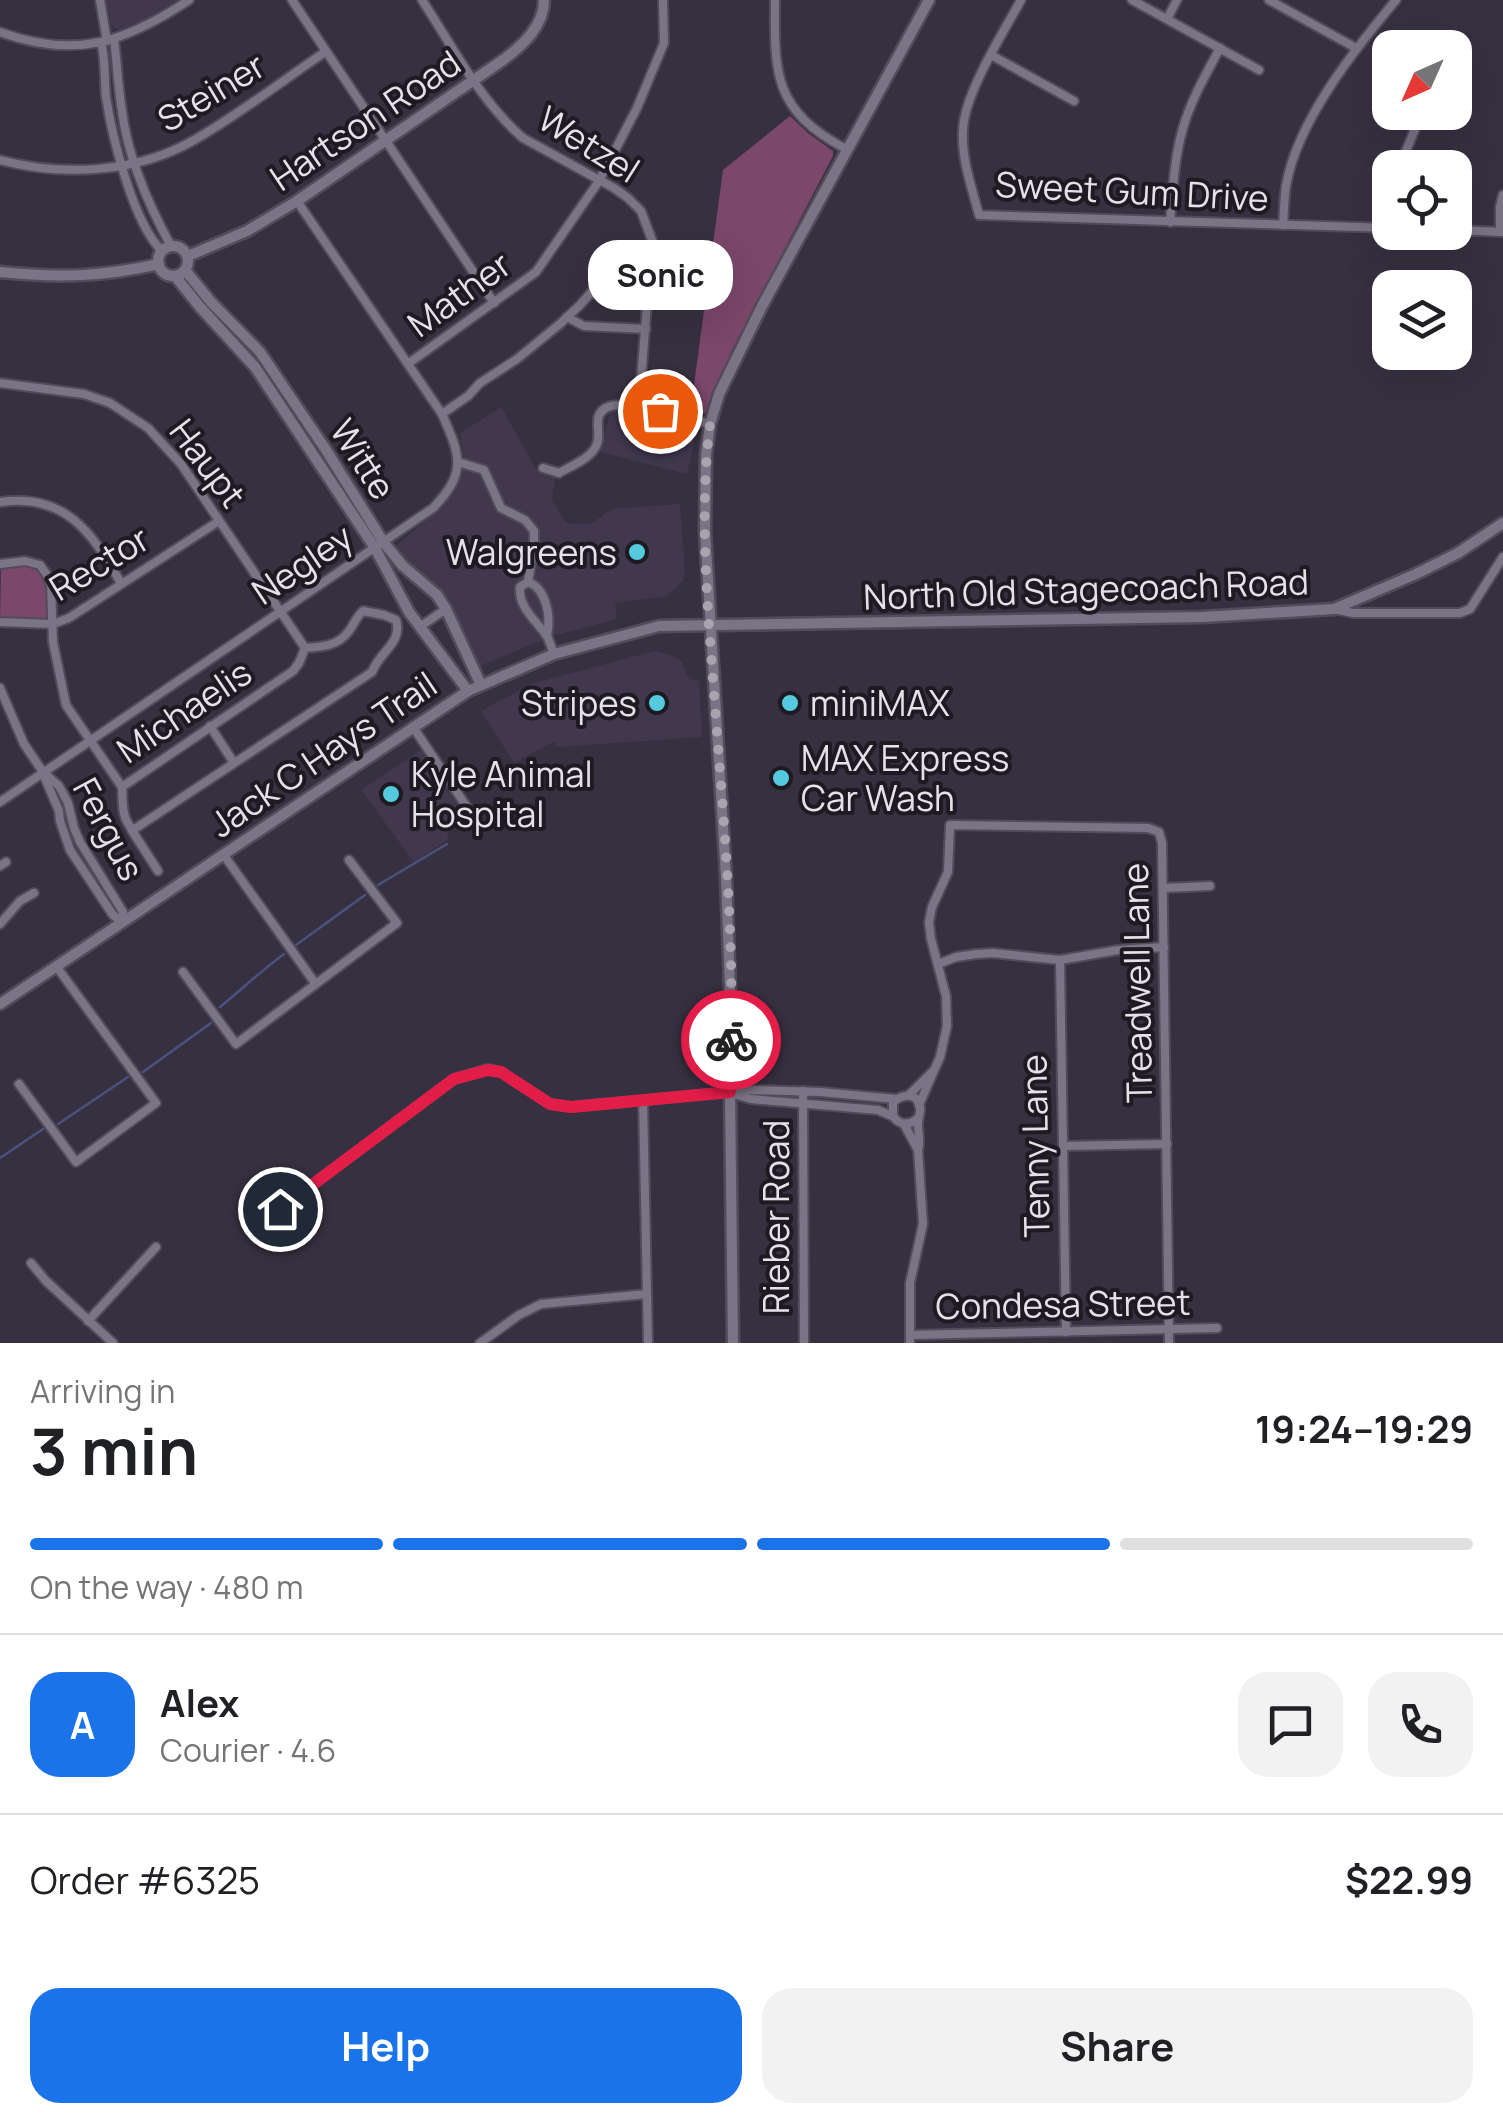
<!DOCTYPE html>
<meta charset="utf-8">
<style>
body{margin:0;font-family:Manrope,sans-serif;background:#f2f2f2;color:#202124;height:100vh;display:flex;flex-direction:column;font-size:38px;white-space:nowrap}
*{box-sizing:border-box;margin:0}
p{font-size:32px;color:#757577}
.icon{flex:none;width:55px;height:55px;fill:none;stroke:currentColor;stroke-width:2;stroke-linecap:round;stroke-linejoin:round}
.map{position:relative;height:1343px;overflow:hidden}
.details{display:flex;flex-direction:column;background:#fff;flex:1}
.details>*{flex:none}
.needle{width:65px;rotate:225deg}
.fabs{position:absolute;left:1372px;top:30px;display:grid;gap:20px}
.fabs a{display:grid;place-items:center;width:100px;height:100px;border-radius:20px;background:#fff;box-shadow:0 10px 40px #0002;font-size:50px}
.pin{position:absolute;display:grid;place-items:center;width:85px;height:85px;color:#fff;margin:-42px;border:5px solid #fff;border-radius:50%;box-shadow:0 2px 10px #0007}
.courier{position:absolute;display:grid;place-items:center;width:100px;height:100px;margin:-50px;border:8px solid #e11d48;border-radius:50%;background:#fff;color:#222;box-shadow:0 2px 12px #0007}
.bubble{position:absolute;height:70px;border-radius:30px;background:#fff;box-shadow:0 10px 40px #0002;font-size:32px;font-weight:700;line-height:70px;text-align:center}
.overview em{font-style:normal;font-weight:700}
.overview div{display:flex;flex-direction:column-reverse}
.overview{display:flex;align-items:center;justify-content:space-between;height:170px;padding:0 30px}
h1{font-size:65px;font-weight:700;line-height:75px}
.bar{display:grid;grid-template-columns:repeat(4,1fr);gap:15px 10px;align-content:center;height:120px;padding:0 30px}
.bar i{height:12px;border-radius:8px;background:#e0e0e0}
.bar .on{background:#1a73e8}
.bar p{grid-column:span 4}
.line{display:flex;align-items:center;gap:25px;padding:0 30px;border-top:2px solid #e0e0e0}
.line div{flex:1}
.round{display:grid;place-items:center;flex:none;width:105px;height:105px;border-radius:30px;background:#f2f2f2}
.cta{display:flex;gap:20px;margin-top:auto;padding:20px 30px}
.cta a{flex:1;height:115px;border-radius:30px;background:#1a73e8;color:#fff;font-size:40px;font-weight:700;line-height:115px;text-align:center}
.cta a+a{background:#f2f2f2;color:#202124}
.map>svg:first-child{display:block}
.built{fill:#41384e}
.green{fill:#7b476a}
.lines{fill:none;stroke-linecap:round;stroke-linejoin:round}
.stream{stroke:#4a527f;stroke-width:2.5}
.street-casing{stroke:#524c5a;stroke-width:12}
.secondary-casing{stroke:#524c5a;stroke-width:15}
.street{stroke:#7b7486;stroke-width:8}
.secondary{stroke:#7b7486;stroke-width:10}
.done{stroke:#a8a3af;stroke-width:10;stroke-dasharray:0 18}
.route{stroke:#e11d48;stroke-width:12}
.poi-dot{fill:#55cadf;stroke:#1d1a21;stroke-width:4}
.labels{text-anchor:middle;dominant-baseline:central;stroke-width:8;stroke-linejoin:round;paint-order:stroke}
.street-label{font-size:35px;fill:#e5e1eb;stroke:#1d1a21}
.poi-label{font-size:35px;fill:#e5e1eb;stroke:#1d1a21;text-anchor:start}
</style>
<div class="map">
<svg width="1503" height="1343" viewBox="0 0 1503 1343">
<rect width="100%" height="100%" fill="#373040"/>
<!-- built -->
<g class="built">
<polygon points="106,0 178,0 144,20 119,30 111,25"/>
<polygon points="501,407 538,472 555,479 552,500 566,523 591,524 612,509 680,504 685,573 683,581 667,596 615,603 617,619 553,636 477,667 450,608 403,561 394,548 453,495 464,457 460,433"/>
<polygon points="611,410 629,410 697,429 687,474 600,452"/>
<polygon points="654,651 671,655 682,662 689,679 699,681 702,737 556,747 555,741 514,763 481,711 531,684"/>
<polygon points="421,750 462,813 451,820 447,840 414,862 361,790"/>
</g>
<!-- green -->
<g class="green">
<polygon points="790,116 808,133 833,151 833,156 732,350 715,387 707,412 701,415 691,407 723,170"/>
<polygon points="25,562 39,566 46,575 52,623 0,621 1,564"/>
</g>
<g class="lines">
<!-- stream -->
<g class="stream">
<polyline points="378,885 447,844"/>
<polyline points="296,945 365,895"/>
<path d="M220,1007c22,-18 41,-36 64,-53"/>
<polyline points="143,1072 211,1023"/>
<polyline points="58,1124 128,1077"/>
<polyline points="0,1158 43,1129"/>
</g>
<defs>
<g id="street">
<polyline points="100,0 107,41"/>
<polyline points="292,0 494,303"/>
<path d="M422,0c31,47 58,101 101,138l91,50 14,10 13,13 11,29 -13,166 71,18"/>
<path d="M775,0c-1,74 -1,111 71,149"/>
<path d="M1021,0c-18,33 -57,94 -58,130 -2,28 9,58 16,85l411,13"/>
<polyline points="1132,0 1259,70"/>
<polyline points="1269,0 1356,48"/>
<polyline points="1167,19 1177,0"/>
<path d="M0,32c75,28 126,10 189,-32"/>
<path d="M114,39c3,24 4,48 8,72 6,48 26,93 49,135"/>
<path d="M101,42c5,18 3,37 5,55 6,39 27,126 56,154"/>
<polyline points="991,55 1074,101"/>
<path d="M0,160c64,17 138,13 196,-21 45,-26 86,-58 129,-87"/>
<polyline points="1399,168 1422,112"/>
<path d="M1170,222c3,-31 4,-64 13,-94 8,-28 23,-54 37,-80"/>
<path d="M1283,225c1,-13 1,-26 3,-39 11,-65 69,-137 110,-186"/>
<polyline points="1386,228 1385,211 1390,188"/>
<polyline points="1455,230 1503,232"/>
<polyline points="1500,232 1500,207 1503,195"/>
<polyline points="567,317 584,326 646,329"/>
<polyline points="409,363 536,272 599,181 637,108 664,43 663,0"/>
<polyline points="0,383 84,394 110,403 148,428 181,464 305,648"/>
<polyline points="442,414 468,396 480,383 517,359 561,323 580,305 620,260 628,256 652,256"/>
<path d="M458,462l26,8 17,38 24,12 9,11v14l-6,37 -8,5c-2,22 18,34 28,51 2,5 4,11 6,16"/>
<path d="M543,468l16,5c12,-7 33,-15 38,-29 3,-8 0,-16 1,-24 2,-19 27,-15 41,-14"/>
<path d="M0,502c65,-9 92,30 121,81"/>
<polyline points="0,564 25,561 40,565 47,575 51,586 53,642 66,705 122,787"/>
<path d="M528,582c19,7 23,35 19,54"/>
<polyline points="1334,609 1353,613 1460,613 1470,609 1503,557"/>
<path d="M363,611l21,4 12,5c7,23 -16,31 -24,52l-239,158c-12,-12 -10,-27 -11,-43l171,-116 6,-8 6,-15c17,-1 33,-2 44,-17 6,-8 7,-14 14,-20z"/>
<polyline points="0,622 53,624 69,618 219,521"/>
<polyline points="421,626 446,609"/>
<polyline points="0,688 24,744 43,772 59,786 68,803 74,828 80,842 123,912 122,922"/>
<polyline points="210,726 234,763"/>
<polyline points="413,727 479,825"/>
<polyline points="44,776 59,811 60,821 70,850 113,915 122,922"/>
<path d="M0,802l433,-294c35,-36 27,-53 9,-94l-145,-213"/>
<polyline points="131,829 158,871"/>
<polyline points="223,854 315,983"/>
<polyline points="0,866 6,862"/>
<polyline points="1163,888 1210,886"/>
<polyline points="0,924 20,901 34,893"/>
<polyline points="1060,960 1066,1332"/>
<polyline points="938,964 956,957 976,954 993,953 1060,960 1118,950 1164,947"/>
<polyline points="183,972 236,1044 397,923 349,860"/>
<polyline points="19,1084 76,1162 156,1103 56,966"/>
<polyline points="803,1091 804,1343"/>
<polyline points="734,1094 751,1099 878,1110 892,1116"/>
<polyline points="909,1095 932,1072"/>
<polyline points="643,1100 648,1343"/>
<polyline points="919,1105 940,1057 947,1026 946,996 931,939 929,922 932,907 948,872 950,825 1148,828 1159,832 1162,843 1169,1343"/>
<polyline points="904,1124 918,1150"/>
<polyline points="1063,1146 1167,1144"/>
<polyline points="280,1209 454,1079 488,1069 501,1072 550,1104 571,1107 752,1090 820,1092 896,1099"/>
<polyline points="31,1263 46,1281 113,1343"/>
<polyline points="88,1321 156,1247"/>
<polyline points="910,1335 1217,1328"/>
<polyline points="480,1343 519,1315 541,1304 647,1294"/>
<path d="M910,1343v-60l13,-59 -5,-74c3,-9 0,-16 0,-26 0,-6 3,-11 2,-17 -3,-16 -18,-12 -27,-5v14c6,9 16,10 24,3"/>
</g>
<g id="secondary">
<circle cx="173" cy="261" r="15"/>
<path d="M188,256l59,-25 50,-30 206,-141c20,-15 41,-34 41,-60"/>
<polyline points="185,270 211,302 260,352 326,450 384,543 403,566 437,595 446,609 481,685"/>
<path d="M0,272c58,6 101,5 159,-8"/>
<polyline points="175,276 200,307 255,367 375,548 409,612 468,691"/>
<polyline points="0,1004 468,691 554,654 659,626 1202,617 1334,609 1416,574 1458,553 1503,523"/>
<polyline points="733,1343 730,1092 731,1016 726,877 705,531 706,455 710,424 719,394 762,306 929,0"/>
</g>
</defs>
<!-- street casing -->
<use href="#street" class="street-casing"/>
<!-- secondary casing -->
<use href="#secondary" class="secondary-casing"/>
<!-- street -->
<use href="#street" class="street"/>
<!-- secondary -->
<use href="#secondary" class="secondary"/>
</g>
<g class="lines">
<!-- done -->
<path class="done" d="M660,411l50,13c-10,80 -4,163 2,243 9,124 22,249 19,373"/>
<!-- route -->
<polyline class="route" points="280,1209 454,1079 488,1070 501,1072 550,1104 571,1107 730,1092 731,1040"/>
</g>
<!-- markers -->
<g class="poi-dot">
<circle cx="637" cy="552" r="10"/>
<circle cx="657" cy="703" r="10"/>
<circle cx="790" cy="703" r="10"/>
<circle cx="781" cy="778" r="10"/>
<circle cx="391" cy="794" r="10"/>
</g>
<g class="labels">
<!-- street labels -->
<g class="street-label">
<text transform="translate(211 92) rotate(-31)">Steiner</text>
<text transform="translate(365 120) rotate(-34)">Hartson Road</text>
<text transform="translate(589 144) rotate(32)">Wetzel</text>
<text transform="translate(1132 191) rotate(3)">Sweet Gum Drive</text>
<text transform="translate(459 294) rotate(-36)">Mather</text>
<text transform="translate(363 459) rotate(57)">Witte</text>
<text transform="translate(208 463) rotate(53)">Haupt</text>
<text transform="translate(99 563) rotate(-31)">Rector</text>
<text transform="translate(302 564) rotate(-34)">Negley</text>
<text transform="translate(1086 589) rotate(-2)">North Old Stagecoach Road</text>
<text transform="translate(184 711) rotate(-34)">Michaelis</text>
<text transform="translate(323 754) rotate(-34)">Jack C Hays Trail</text>
<text transform="translate(109 829) rotate(62)">Fergus</text>
<text transform="translate(1137 983) rotate(-91)">Treadwell Lane</text>
<text transform="translate(1035 1146) rotate(-91)">Tenny Lane</text>
<text transform="translate(776 1217) rotate(-90)">Rieber Road</text>
<text transform="translate(1063 1304) rotate(-1)">Condesa Street</text>
</g>
<!-- poi labels -->
<g class="poi-label">
<text x="617" y="552" text-anchor="end">Walgreens</text>
<text x="637" y="703" text-anchor="end">Stripes</text>
<text x="810" y="703">miniMAX</text>
<text x="801" y="758">MAX Express<tspan x="801" dy="40">Car Wash</tspan></text>
<text x="411" y="774">Kyle Animal<tspan x="411" dy="40">Hospital</tspan></text>
</g>
</g>
</svg>
<div class="fabs">
<a><svg class="needle" viewBox="-14 -14 28 28"><path d="M0-13l5 13h-10z" fill="#e53935"/><path d="M0 13l5-13h-10z" fill="#757577"/></svg></a>
<a><svg class="icon" aria-label="locate" viewBox="0 0 24 24"><circle cx="12" cy="12" r="6"/><path d="M12 2v4M12 18v4M2 12h4M18 12h4"/></svg></a>
<a><svg class="icon" aria-label="layers" viewBox="0 0 24 24"><path d="M12 4l9 5-9 5-9-5zM3 14l9 5 9-5"/></svg></a>
</div>
<div class="pin" style="left:660px;top:411px;background:#ea580c"><svg class="icon" aria-label="bag" viewBox="0 0 24 24"><path d="M5 8h14l-1 12H6zM9 8a3 3 0 0 1 6 0"/></svg></div>
<div class="pin" style="left:280px;top:1209px;background:#1f2937"><svg class="icon" aria-label="home" viewBox="0 0 24 24"><path d="M3 11l9-7 9 7M6 9v11h12V9"/></svg></div>
<div class="courier" style="left:731px;top:1040px"><svg class="icon" aria-label="bike" viewBox="0 0 24 24"><circle cx="6" cy="16" r="4"/><circle cx="18" cy="16" r="4"/><path d="M6 16l4-8h5l3 8M10 8l3 8H6M13 5h3"/></svg></div>
<div class="bubble" style="left:588px;top:240px;width:145px">Sonic</div>
</div>
<section class="details">
<div class="overview"><div><h1>3 min</h1><p>Arriving in</p></div><em>19:24–19:29</em></div>
<div class="bar"><i class="on"></i><i class="on"></i><i class="on"></i><i></i><p>On the way · 480 m</p></div>
<div class="line" style="height:180px"><b class="round" style="background:#1a73e8;color:#fff">A</b><div><b>Alex</b><p>Courier · 4.6</p></div><a class="round"><svg class="icon" aria-label="chat" viewBox="0 0 24 24"><path d="M4 5h16v11H9l-5 4z"/></svg></a><a class="round"><svg class="icon" aria-label="phone" viewBox="0 0 24 24"><path d="M5 4h4l2 5-3 2q2 4 5 5l2-3 5 2v4C11 20 4 13 5 4z"/></svg></a></div>
<div class="line" style="height:130px"><div>Order #6325</div><b>$22.99</b></div>
<div class="cta"><a>Help</a><a>Share</a></div>
</section>
